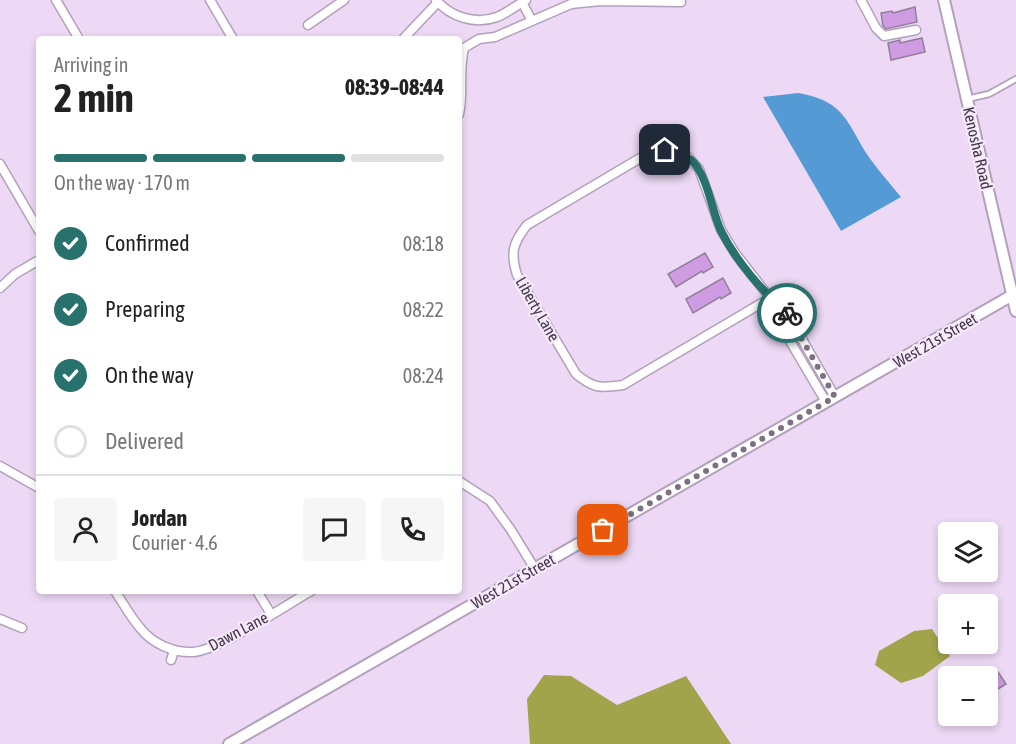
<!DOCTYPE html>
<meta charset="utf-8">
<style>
body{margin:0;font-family:"Asap Condensed",sans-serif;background:#f6f6f6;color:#222;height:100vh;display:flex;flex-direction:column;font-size:22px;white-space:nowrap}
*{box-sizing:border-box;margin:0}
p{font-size:20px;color:#767676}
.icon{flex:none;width:33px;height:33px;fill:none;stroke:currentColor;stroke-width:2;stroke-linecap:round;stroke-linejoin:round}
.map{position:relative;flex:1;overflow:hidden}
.panel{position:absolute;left:36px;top:36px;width:426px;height:558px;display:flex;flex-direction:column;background:#fff;border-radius:6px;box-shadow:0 3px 9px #0003}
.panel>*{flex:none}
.buttons{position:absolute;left:938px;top:522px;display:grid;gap:12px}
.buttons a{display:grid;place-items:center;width:60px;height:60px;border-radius:6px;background:#fff;box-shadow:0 3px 9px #0003;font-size:30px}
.pin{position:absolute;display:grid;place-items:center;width:51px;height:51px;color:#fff;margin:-26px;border-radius:12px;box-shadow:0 3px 9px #0006}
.courier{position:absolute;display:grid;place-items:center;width:60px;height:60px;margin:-30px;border:4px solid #28716c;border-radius:50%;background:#fff;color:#222;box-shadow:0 2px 8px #0007}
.summary em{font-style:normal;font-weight:700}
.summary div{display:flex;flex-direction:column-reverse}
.summary{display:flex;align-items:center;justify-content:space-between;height:102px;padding:0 18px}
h1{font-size:39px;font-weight:700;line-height:45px}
.bar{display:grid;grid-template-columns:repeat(4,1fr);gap:9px 6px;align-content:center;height:72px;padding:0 18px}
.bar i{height:8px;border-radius:4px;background:#e0e0e0}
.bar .on{background:#28716c}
.bar p{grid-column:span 4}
.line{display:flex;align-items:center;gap:15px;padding:0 18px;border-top:2px solid #e0e0e0}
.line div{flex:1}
.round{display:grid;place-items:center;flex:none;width:63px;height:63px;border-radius:6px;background:#f6f6f6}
ol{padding:0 18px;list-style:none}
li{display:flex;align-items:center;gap:18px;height:66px}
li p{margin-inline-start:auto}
li .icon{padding:6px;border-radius:50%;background:#28716c;color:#fff;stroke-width:4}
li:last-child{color:#767676}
li i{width:33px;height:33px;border:3px solid #e0e0e0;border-radius:50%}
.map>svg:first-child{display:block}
.forest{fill:#a2a44b}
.water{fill:#549bd5}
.building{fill:#cf9ce3;stroke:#917f98;stroke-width:1.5}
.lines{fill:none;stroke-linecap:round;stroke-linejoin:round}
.service-casing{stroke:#b3a0bb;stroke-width:8}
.minor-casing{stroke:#b3a0bb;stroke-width:11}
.tertiary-casing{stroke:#b3a0bb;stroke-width:14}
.service{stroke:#fff;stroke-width:4.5}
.minor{stroke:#fff;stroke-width:8}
.tertiary{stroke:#fff;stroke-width:10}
.done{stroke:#7c7081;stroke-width:6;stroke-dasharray:0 10.8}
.route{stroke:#28716c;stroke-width:8}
.labels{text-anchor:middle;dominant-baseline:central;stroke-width:4.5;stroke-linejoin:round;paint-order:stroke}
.street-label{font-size:16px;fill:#3f3742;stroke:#f8e8fe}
</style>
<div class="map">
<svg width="1016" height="744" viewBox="0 0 1016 744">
<rect width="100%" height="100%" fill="#edd9f5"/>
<!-- forest -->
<g class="forest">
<polygon points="932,629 950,656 923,676 901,683 875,665 879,651 914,631"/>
<polygon points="544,675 571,676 617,705 686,676 731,744 530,744 527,699"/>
</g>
<!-- water -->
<path class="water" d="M798,93c49,8 49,32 73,67 8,11 21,26 30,37l-60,34 -78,-134z"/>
<!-- building -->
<g class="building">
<polygon points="915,7 917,22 886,29 883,26 881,13 892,11 893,13"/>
<polygon points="922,38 925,52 891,60 888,43 900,40 900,43"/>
<polygon points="705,253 713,267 703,273 702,271 676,287 668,274"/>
<polygon points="723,278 731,293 721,299 720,297 693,313 686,299"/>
<polygon points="998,672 1006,684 987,696 987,679"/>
</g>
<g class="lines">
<defs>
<polyline id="service" points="967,99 989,94 1016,79"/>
<g id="minor">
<polyline points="56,0 79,39"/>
<polyline points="210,0 233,39"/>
<path d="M436,0c15,17 39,25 61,17 10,-4 20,-12 29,-17"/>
<polyline points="861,0 876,28 884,36 916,30"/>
<polyline points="522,2 532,21"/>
<polyline points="308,25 344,0"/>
<polyline points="403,39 438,2"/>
<path d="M459,114c5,-22 -1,-41 5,-66l15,-9 16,-2 76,-33 29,-3 81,1"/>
<path d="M665,150l21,5 13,14 22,61 14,23 35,45 -147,87c-22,3 -29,4 -47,-11l-59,-99c-7,-23 -4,-32 10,-50l120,-71z"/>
<polyline points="0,164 39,231"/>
<polyline points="0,288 15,274 39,260"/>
<polyline points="770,298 787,313 835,397"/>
<polyline points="771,301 784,331 826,402"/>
<polyline points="0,466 39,488"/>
<polyline points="459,481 490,501 511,530 535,569"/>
<path d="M115,591c8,12 16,27 26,38 12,15 33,24 52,23 25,-1 93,-47 118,-61"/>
<polyline points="257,591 271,614"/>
<polyline points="0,619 22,628"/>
<polyline points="171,660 174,651"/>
</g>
<g id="tertiary">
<polyline points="944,0 1016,311"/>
<polyline points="229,744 1016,293"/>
</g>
</defs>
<!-- service casing -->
<use href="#service" class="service-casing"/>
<!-- minor casing -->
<use href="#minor" class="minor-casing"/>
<!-- tertiary casing -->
<use href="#tertiary" class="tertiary-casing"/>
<!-- service -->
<use href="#service" class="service"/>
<!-- minor -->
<use href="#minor" class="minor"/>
<!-- tertiary -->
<use href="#tertiary" class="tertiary"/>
</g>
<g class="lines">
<!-- done -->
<polyline class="done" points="603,530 835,397 787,313"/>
<!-- route -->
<path class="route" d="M665,150c14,4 27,6 34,20 11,18 13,42 22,61 15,30 41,60 66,82"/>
</g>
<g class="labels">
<!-- street labels -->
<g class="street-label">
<text transform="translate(978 148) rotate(77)">Kenosha Road</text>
<text transform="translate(538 309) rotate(60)">Liberty Lane</text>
<text transform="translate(935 340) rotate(-30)">West 21st Street</text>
<text transform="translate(513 581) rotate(-30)">West 21st Street</text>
<text transform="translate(238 631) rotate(-28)">Dawn Lane</text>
</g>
</g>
</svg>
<div class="buttons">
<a><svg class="icon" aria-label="layers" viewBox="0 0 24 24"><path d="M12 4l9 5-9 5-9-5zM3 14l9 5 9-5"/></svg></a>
<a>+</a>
<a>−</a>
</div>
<div class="pin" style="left:603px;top:530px;background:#ea580c"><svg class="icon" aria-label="bag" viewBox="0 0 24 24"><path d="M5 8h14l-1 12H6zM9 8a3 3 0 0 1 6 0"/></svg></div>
<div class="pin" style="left:665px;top:150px;background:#1f2937"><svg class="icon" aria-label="home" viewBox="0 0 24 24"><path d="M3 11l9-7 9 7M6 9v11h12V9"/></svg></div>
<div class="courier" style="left:787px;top:313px"><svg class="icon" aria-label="bike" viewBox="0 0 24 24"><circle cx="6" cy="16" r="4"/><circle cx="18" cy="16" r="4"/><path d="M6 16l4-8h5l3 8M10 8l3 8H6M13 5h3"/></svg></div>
<section class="panel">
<div class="summary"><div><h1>2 min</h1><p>Arriving in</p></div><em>08:39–08:44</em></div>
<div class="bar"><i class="on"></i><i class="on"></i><i class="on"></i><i></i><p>On the way · 170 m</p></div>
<ol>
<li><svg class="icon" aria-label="check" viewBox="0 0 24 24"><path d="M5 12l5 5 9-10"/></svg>Confirmed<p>08:18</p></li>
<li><svg class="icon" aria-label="check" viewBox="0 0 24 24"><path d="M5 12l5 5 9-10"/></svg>Preparing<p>08:22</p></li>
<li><svg class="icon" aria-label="check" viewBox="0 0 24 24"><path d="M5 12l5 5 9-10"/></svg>On the way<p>08:24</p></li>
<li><i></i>Delivered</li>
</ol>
<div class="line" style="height:108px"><a class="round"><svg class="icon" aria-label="person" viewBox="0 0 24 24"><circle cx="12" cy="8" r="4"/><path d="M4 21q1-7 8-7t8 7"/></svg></a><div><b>Jordan</b><p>Courier · 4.6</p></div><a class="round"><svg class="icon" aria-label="chat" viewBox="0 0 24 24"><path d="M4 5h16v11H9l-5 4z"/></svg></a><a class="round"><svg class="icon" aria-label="phone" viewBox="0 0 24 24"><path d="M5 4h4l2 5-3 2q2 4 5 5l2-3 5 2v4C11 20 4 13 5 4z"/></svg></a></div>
</section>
</div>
